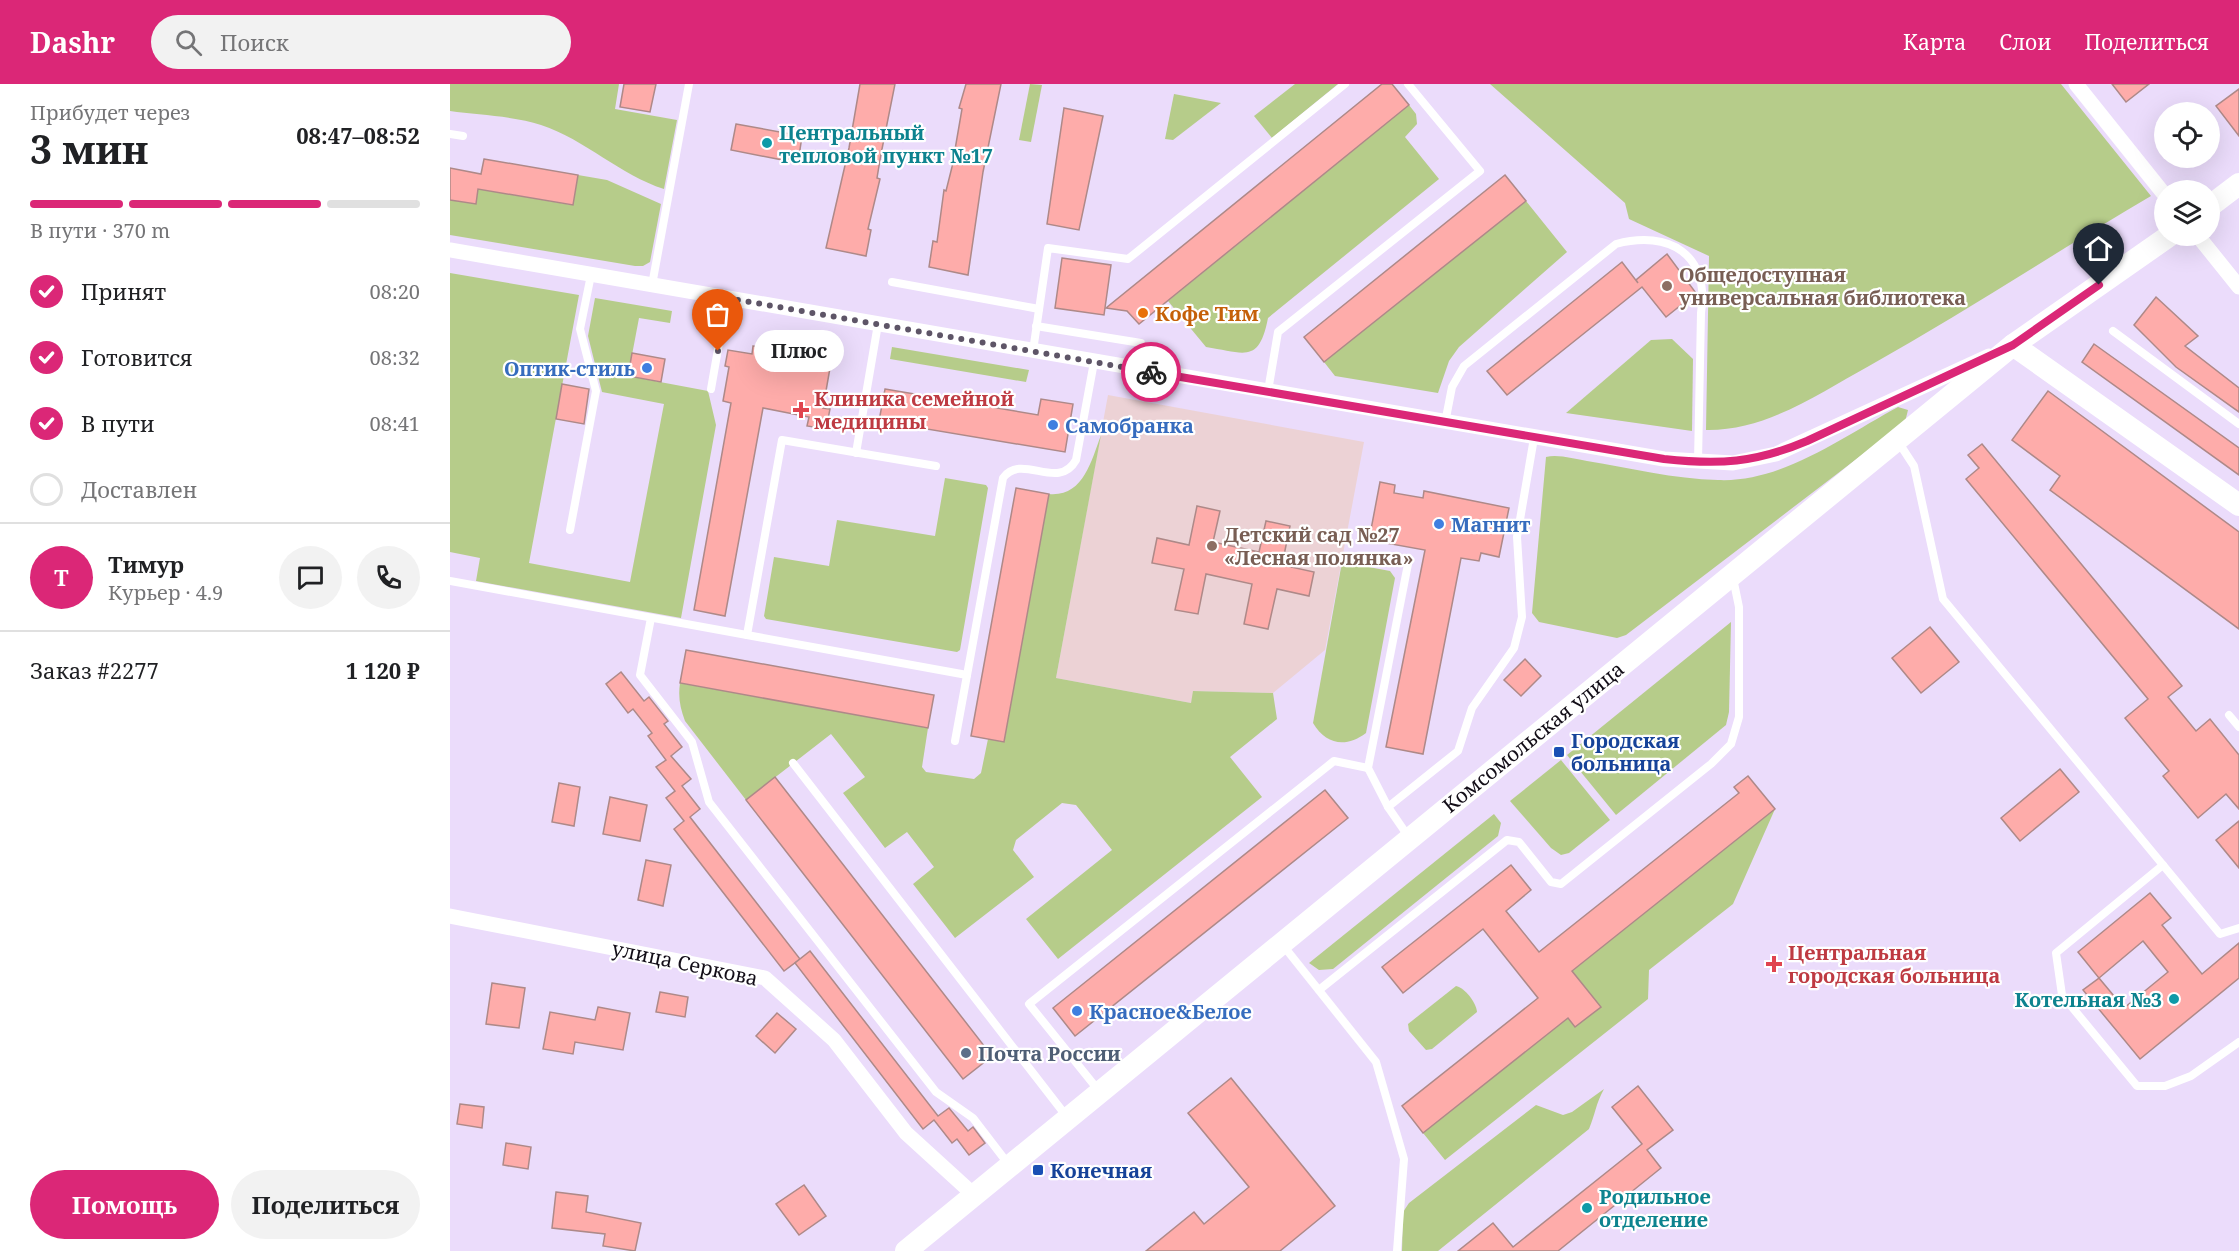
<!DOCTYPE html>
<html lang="ru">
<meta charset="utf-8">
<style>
body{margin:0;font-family:"Noto Serif",serif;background:#f2f2f2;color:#202124;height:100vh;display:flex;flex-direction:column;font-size:22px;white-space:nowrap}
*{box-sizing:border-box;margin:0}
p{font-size:20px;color:#757577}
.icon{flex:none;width:33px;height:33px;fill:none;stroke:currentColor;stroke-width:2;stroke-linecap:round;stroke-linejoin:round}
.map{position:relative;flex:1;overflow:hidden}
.drawer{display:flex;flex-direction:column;background:#fff;width:450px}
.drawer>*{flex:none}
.buttons{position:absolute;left:1704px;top:18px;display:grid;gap:12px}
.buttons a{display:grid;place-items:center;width:66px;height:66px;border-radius:50%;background:#fff;box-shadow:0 6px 24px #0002;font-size:30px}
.pin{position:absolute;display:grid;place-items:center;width:51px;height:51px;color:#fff;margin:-62px -26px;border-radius:50% 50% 50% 0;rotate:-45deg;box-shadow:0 0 6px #0007}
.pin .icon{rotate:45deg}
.courier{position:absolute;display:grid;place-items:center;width:60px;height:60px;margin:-30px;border:4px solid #db2777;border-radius:50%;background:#fff;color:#222;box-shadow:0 2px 8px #0007}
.bubble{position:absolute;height:42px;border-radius:21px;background:#fff;box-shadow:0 6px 24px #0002;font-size:20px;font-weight:700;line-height:42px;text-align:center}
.overview em{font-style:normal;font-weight:700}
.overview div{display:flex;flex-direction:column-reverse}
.overview{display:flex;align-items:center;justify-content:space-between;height:102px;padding:0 30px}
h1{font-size:39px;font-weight:700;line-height:45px}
.bar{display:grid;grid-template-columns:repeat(4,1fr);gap:9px 6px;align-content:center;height:72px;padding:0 30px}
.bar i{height:8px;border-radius:4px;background:#e0e0e0}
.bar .active{background:#db2777}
.bar p{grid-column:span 4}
.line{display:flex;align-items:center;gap:15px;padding:0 30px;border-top:2px solid #e0e0e0}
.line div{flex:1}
.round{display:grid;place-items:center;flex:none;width:63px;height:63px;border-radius:32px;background:#f2f2f2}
ol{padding:0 30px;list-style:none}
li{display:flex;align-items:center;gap:18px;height:66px}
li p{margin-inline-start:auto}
li .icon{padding:6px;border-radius:50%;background:#db2777;color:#fff;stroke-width:4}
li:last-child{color:#757577}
li i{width:33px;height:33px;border:3px solid #e0e0e0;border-radius:50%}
.primary-button{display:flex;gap:12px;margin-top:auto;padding:12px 30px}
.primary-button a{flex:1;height:69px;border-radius:36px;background:#db2777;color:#fff;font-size:24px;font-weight:700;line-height:69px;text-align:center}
.primary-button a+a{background:#f2f2f2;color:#202124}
header{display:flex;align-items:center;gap:36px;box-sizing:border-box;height:84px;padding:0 30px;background:#db2777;color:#fff}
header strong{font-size:28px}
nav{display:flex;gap:33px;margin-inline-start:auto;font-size:21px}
.search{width:420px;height:54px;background:#f2f2f2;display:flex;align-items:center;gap:15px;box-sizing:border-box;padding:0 21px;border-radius:33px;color:#757577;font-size:22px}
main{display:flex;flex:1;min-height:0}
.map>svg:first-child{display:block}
.education{fill:#ecd2d5}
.green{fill:#b6cc8a}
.building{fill:#feacaa;stroke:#ae8988;stroke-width:1.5;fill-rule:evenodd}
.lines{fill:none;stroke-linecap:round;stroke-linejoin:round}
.lane{stroke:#fff;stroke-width:8}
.street{stroke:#fff;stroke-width:15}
.secondary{stroke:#fff;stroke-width:22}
.done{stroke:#5e5567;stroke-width:6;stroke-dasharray:0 10.8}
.route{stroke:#db2777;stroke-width:8}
.culture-dot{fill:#0f9aa8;stroke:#fff;stroke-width:2}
.education-dot{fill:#8d6e63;stroke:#fff;stroke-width:2}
.food-dot{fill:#e8710a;stroke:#fff;stroke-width:2}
.shop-dot{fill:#3f7fe0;stroke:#fff;stroke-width:2}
.health-dot{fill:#e0444e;stroke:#fff;stroke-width:2}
.transit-dot{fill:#1a4fb4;stroke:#fff;stroke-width:2}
.service-dot{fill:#5c6f8a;stroke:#fff;stroke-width:2}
.labels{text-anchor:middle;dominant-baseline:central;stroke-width:4.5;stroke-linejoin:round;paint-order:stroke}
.culture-label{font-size:20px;font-weight:bold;fill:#0d838f;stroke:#fff;text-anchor:start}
.education-label{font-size:20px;font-weight:bold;fill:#785e54;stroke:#fff;text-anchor:start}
.food-label{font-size:20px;font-weight:bold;fill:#c56008;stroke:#fff;text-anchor:start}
.shop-label{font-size:20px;font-weight:bold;fill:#366cbe;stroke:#fff;text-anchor:start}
.health-label{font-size:20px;font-weight:bold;fill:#be3a42;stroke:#fff;text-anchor:start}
.street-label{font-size:20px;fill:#120d17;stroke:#fff}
.transit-label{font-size:20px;font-weight:bold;fill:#164399;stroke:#fff;text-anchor:start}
.service-label{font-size:20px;font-weight:bold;fill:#4e5e75;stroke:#fff;text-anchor:start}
</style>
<header>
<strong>Dashr</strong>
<div class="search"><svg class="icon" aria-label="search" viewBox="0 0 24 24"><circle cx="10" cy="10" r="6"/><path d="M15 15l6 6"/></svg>Поиск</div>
<nav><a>Карта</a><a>Слои</a><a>Поделиться</a></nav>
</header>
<main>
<section class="drawer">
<div class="overview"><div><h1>3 мин</h1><p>Прибудет через</p></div><em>08:47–08:52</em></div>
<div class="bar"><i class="active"></i><i class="active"></i><i class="active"></i><i></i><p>В пути · 370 m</p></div>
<ol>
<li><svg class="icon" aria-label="check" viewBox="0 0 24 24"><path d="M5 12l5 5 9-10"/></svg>Принят<p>08:20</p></li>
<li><svg class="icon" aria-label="check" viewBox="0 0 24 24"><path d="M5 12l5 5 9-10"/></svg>Готовится<p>08:32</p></li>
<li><svg class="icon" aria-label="check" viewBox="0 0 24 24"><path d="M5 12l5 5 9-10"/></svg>В пути<p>08:41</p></li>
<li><i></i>Доставлен</li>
</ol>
<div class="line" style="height:108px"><b class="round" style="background:#db2777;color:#fff">Т</b><div><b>Тимур</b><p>Курьер · 4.9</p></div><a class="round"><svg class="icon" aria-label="chat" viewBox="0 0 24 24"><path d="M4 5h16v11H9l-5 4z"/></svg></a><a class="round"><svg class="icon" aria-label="phone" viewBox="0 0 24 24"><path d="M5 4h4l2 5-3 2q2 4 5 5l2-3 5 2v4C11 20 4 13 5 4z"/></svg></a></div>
<div class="line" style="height:78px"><div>Заказ #2277</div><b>1 120 ₽</b></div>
<div class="primary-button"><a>Помощь</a><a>Поделиться</a></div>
</section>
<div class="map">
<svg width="1789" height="1167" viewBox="0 0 1789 1167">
<rect width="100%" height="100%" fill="#ebdcfb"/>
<!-- education -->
<polygon class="education" points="658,311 914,358 875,566 823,609 744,607 741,619 606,594"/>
<!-- green -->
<g class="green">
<path d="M0,0h169l-4,25 62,11 -13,69c-44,-14 -78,-49 -123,-64 -26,-9 -63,-10 -91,-14z"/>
<polygon points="580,0 592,1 581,58 569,56"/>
<polygon points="845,0 888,0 822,54 804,32"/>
<path d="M1040,0h571l90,112c-95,56 -186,116 -282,170 -51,28 -103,65 -163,64l3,-174 -80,-37 -4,-16z"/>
<polygon points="724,10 771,19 723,56 715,55"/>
<path d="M959,21l7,9 1,10 -12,13 34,42 -171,139c-9,46 -23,35 -62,29l-38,-46z"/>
<polygon points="128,91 157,96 211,120 200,178 193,182 185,182 0,151 0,116 26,120 28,105 122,121"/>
<polygon points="1076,117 1117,168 1009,263 999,277 988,309 885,292 874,278"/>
<polygon points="0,189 129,211 79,479 180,498 214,320 152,308 138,252 145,214 222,227 220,239 189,234 178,292 258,307 266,341 231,534 26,497 30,474 0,468"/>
<polygon points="1222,255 1243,275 1242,347 1116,329 1201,256"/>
<polygon points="442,263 579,286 576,298 440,275"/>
<path d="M1448,323l10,3 -3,12 -279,213 -9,3 -78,-16 -7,-9 14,-156c12,-3 29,2 41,4 43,7 87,18 131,19 64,3 126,-44 180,-73z"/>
<path d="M651,351l-45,243 135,25 2,-12 80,2 4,26 -47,38 32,40 -204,162 -32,-40 86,-69 -36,-45 -14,-2 -46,37 -3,10 21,27 -79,61 -42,-54 21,-17 -27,-35 -22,16 -42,-55 22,-16 -34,-43 -85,66 -61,-79c-5,-13 -7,-24 -5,-38l248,45 -6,39 4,5 48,7 7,-6 7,-34 16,3 45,-248c34,3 42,-32 52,-59z"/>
<polygon points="495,394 536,401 538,404 510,566 507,568 316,535 314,532 324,473 379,482 387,436 485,452"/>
<path d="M892,478l48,9 5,7 -29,155c-20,15 -40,12 -53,-10z"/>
<polygon points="1281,538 1279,628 1276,641 1166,731 1117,671"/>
<polygon points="1111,676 1160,736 1119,769 1111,771 1101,764 1060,717"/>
<polygon points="1325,725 1283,820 1199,886 1198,915 995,1076 973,1049 1118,934 1125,943 1150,923 1130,897 1117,891"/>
<polygon points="1044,730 1051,739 1048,752 883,885 869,886 859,879"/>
<path d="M1006,902c9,2 20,16 21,26l-45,37 -6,1 -17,-19 -1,-7z"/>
<path d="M1154,1005c-8,14 -9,26 -15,40l-151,122h-36l1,-39 6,-9 127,-98 27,10 9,-3z"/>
</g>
<!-- building -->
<g class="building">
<polygon points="174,0 206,0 200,28 170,23"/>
<polygon points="410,0 445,0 431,70 427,94 430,95 418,145 421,146 416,172 376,164 399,64"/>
<polygon points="516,0 551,0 533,88 518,191 479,183 483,157 487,158 494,106 496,107 502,83 512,25 509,24"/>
<polygon points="932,0 942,0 959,21 689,240 677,227 656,224"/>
<polygon points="1662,0 1699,0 1676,18"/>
<polygon points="1789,5 1789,52 1766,22"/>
<polygon points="614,24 653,32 629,146 597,140"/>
<polygon points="286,40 352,52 348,79 281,66"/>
<polygon points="34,75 128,91 123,121 28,105 26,120 0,116 0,84 31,90"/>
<polygon points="1055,91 1076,117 874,278 854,253"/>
<polygon points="1217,170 1246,209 1216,233 1192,203 1057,311 1037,287 1172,178 1188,199 1186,196"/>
<polygon points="612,174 661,181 654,231 605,224"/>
<polygon points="1706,213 1748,252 1735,262 1789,304 1789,328 1726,283 1684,241"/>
<polygon points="1644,260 1789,364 1789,391 1632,278"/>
<polygon points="303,262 343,269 341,277 380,284 373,324 380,325 376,345 357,342 359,333 313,324 275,532 244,526 281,319 273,317 279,283 275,282 278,266 302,270"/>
<polygon points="182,269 215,275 211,298 178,292"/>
<polygon points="112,300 139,305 134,340 106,335"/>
<polygon points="435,305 588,331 591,315 623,320 615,368 429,337"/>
<polygon points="1598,307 1789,448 1789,545 1600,406 1610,392 1562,356"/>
<polygon points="1532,360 1732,602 1718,613 1746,647 1760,635 1789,671 1789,725 1776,710 1748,734 1713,692 1719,687 1675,634 1698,615 1516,395 1529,384 1518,371"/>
<polygon points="930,398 945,401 944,409 973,414 974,407 1059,424 1049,473 1031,469 1029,477 1011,474 973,670 936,663 975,466 919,456"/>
<polygon points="566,404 599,410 554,658 521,652"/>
<polygon points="747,422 770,427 763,458 809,468 816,437 840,442 832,481 864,488 859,512 827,505 818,545 794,540 802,500 756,490 748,530 725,526 734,485 702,479 707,454 739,461"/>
<polygon points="1480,543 1509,578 1471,609 1442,574"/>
<polygon points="236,566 484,611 478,644 230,599"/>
<polygon points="1075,575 1091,592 1071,612 1054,596"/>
<polygon points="171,588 194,617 199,613 218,637 214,640 232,663 221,672 241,695 232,702 250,725 240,733 350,875 334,887 224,745 234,737 216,714 225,707 206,683 216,676 198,652 202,649 183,625 178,629 156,600"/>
<polygon points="1610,685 1629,708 1570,757 1551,734"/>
<polygon points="1298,692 1325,725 1122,887 1151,923 1125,943 1118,934 973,1049 952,1022 1088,914 1033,845 953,909 932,883 1061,781 1081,806 1056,827 1089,868 1289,709 1284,703"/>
<polygon points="325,693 542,972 513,995 296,716"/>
<polygon points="109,699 130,703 124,742 102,738"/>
<polygon points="875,706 898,734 625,952 603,924"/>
<polygon points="160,713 197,721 190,757 153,750"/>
<polygon points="1789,737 1789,784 1766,756"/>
<polygon points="196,776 221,781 213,822 188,816"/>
<path d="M1700,809l21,25 -9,7 40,49 37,-31v35l-99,81 -57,-69 16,-12 -21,-26zM1693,857l25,31 -44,36 -25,-30z"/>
<polygon points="360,867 488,1032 499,1024 518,1047 523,1043 535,1059 519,1071 507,1055 502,1059 484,1036 473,1045 345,879"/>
<polygon points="42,899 75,904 69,944 36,940"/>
<polygon points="210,908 238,913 235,933 206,928"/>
<polygon points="148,923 180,929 173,966 125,958 123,970 93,965 100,928 145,936"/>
<polygon points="327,929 346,945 325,969 306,952"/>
<polygon points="781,994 885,1122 830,1167 696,1167 744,1128 754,1140 799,1103 738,1029"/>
<polygon points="1188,1002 1223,1046 1197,1066 1211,1084 1108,1167 1008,1167 1043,1139 1063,1163 1192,1060 1162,1023"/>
<polygon points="10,1020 34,1023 32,1044 7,1040"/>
<polygon points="56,1059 81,1063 78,1085 53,1081"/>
<polygon points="354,1101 376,1132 349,1151 326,1120"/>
<polygon points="106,1108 138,1112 136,1128 191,1139 185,1167 153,1162 155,1150 102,1144"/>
</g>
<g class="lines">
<!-- lane -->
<g class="lane">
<polyline points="0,50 13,52"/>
<polyline points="442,198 589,225"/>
<polyline points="202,201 239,0"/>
<polyline points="586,242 691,259 688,285"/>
<polyline points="1663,247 1789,340"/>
<polyline points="583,267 598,164 678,175 895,0"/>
<polyline points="261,305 277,214"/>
<polyline points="818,307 828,248 1030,87 958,0"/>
<path d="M995,339l7,-36 12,-21 152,-122c53,-14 94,10 85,69l-3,148"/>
<polyline points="1449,359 1464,382 1493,515 1770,850 1789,844"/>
<polyline points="406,369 428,240"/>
<polyline points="120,446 146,307 130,245 141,191"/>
<polyline points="0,497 517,591"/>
<polyline points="201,534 190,591 242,658 259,718 486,1008 523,1034 559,1081"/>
<polyline points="297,551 332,356 486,382"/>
<polyline points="1779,631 1789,643"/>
<path d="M505,657l48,-263c19,-26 55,14 73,-18l18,-98"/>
<polyline points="343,679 617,1033"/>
<polyline points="938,723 1008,667 1022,624 1064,564 1072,533 1067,453 1084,354"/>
<polyline points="958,752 938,723 918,684 959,475"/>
<polyline points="1713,781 1606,869 1612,911 1687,1002 1715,1002 1741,992 1789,958"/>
<polyline points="832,860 926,978 954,1075 947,1167"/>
<polyline points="869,906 1057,756 1069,758 1101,798 1111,800 1261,680 1281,660 1289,633 1289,523 1283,494"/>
<polyline points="649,1007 579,920 884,677 918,684"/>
</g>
<!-- street -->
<g class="street">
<polyline points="1626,0 1714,110"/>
<polyline points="1748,152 1789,203"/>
<polyline points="0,166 1214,375 1283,379 1326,370 1539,272"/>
<polyline points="0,832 315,894 384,956 456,1049 524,1111"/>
</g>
<!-- secondary -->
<g class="secondary">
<polyline points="1760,122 1789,100"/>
<polyline points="1563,261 1789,421"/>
<polyline points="456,1167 1563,261 1719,152"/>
</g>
</g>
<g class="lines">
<!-- done -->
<polyline class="done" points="268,267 277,214 701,288"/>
<!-- route -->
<path class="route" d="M701,288l513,87c55,6 91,4 143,-18l206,-96 86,-60"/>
</g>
<!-- markers -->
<g class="culture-dot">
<circle cx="317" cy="59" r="6"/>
<circle cx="1724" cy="915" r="6"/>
<circle cx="1137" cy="1124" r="6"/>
</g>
<g class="education-dot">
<circle cx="1217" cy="202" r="6"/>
<circle cx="762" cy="462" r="6"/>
</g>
<circle class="food-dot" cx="693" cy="229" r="6"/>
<g class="shop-dot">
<circle cx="197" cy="284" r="6"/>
<circle cx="603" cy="341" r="6"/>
<circle cx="989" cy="440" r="6"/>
<circle cx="627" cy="927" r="6"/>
</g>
<g class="health-dot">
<path d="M348 317h6v6h6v6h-6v6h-6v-6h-6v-6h6z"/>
<path d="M1321 871h6v6h6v6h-6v6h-6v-6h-6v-6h6z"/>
</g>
<g class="transit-dot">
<rect x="1103" y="662" width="12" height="12" rx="3"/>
<rect x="582" y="1080" width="12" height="12" rx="3"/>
</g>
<circle class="service-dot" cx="516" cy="969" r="6"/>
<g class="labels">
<!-- culture labels -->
<g class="culture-label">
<text x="329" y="48">Центральный<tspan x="329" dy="23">тепловой пункт №17</tspan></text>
<text x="1712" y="915" text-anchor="end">Котельная №3</text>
<text x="1149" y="1112">Родильное<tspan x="1149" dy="23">отделение</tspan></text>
</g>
<!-- education labels -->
<g class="education-label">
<text x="1229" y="190">Общедоступная<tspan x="1229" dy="23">универсальная библиотека</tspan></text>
<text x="774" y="450">Детский сад №27<tspan x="774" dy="23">«Лесная полянка»</tspan></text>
</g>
<!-- food labels -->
<g class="food-label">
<text x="705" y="229">Кофе Тим</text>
</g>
<!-- shop labels -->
<g class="shop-label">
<text x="185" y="284" text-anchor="end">Оптик-стиль</text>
<text x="615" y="341">Самобранка</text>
<text x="1001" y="440">Магнит</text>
<text x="639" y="927">Красное&amp;Белое</text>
</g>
<!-- health labels -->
<g class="health-label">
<text x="364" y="314">Клиника семейной<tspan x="364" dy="23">медицины</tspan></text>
<text x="1338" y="868">Центральная<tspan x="1338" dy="23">городская больница</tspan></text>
</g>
<!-- street labels -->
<g class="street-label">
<text transform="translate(1083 653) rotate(-39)">Комсомольская улица</text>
<text transform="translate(235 879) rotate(12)">улица Серкова</text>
</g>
<!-- transit labels -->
<g class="transit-label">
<text x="1121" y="656">Городская<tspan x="1121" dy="23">больница</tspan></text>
<text x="600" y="1086">Конечная</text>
</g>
<!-- service labels -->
<g class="service-label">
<text x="528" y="969">Почта России</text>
</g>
</g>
</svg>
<div class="buttons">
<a><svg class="icon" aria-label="locate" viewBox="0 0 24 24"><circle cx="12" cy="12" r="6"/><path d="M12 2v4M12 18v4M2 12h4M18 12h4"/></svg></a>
<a><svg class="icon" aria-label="layers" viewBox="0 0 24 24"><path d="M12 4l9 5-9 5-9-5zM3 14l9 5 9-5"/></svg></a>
</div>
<div class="pin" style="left:268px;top:267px;background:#ea580c"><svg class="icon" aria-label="bag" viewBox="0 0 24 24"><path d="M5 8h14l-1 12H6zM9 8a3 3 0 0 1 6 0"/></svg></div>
<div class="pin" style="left:1649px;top:201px;background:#1f2937"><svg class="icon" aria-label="home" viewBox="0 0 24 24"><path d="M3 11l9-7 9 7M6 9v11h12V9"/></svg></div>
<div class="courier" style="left:701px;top:288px"><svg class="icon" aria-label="bike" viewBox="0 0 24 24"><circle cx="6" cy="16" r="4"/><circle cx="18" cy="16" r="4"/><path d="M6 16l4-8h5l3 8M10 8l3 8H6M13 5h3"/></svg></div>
<div class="bubble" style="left:304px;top:246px;width:90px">Плюс</div>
</div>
</main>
